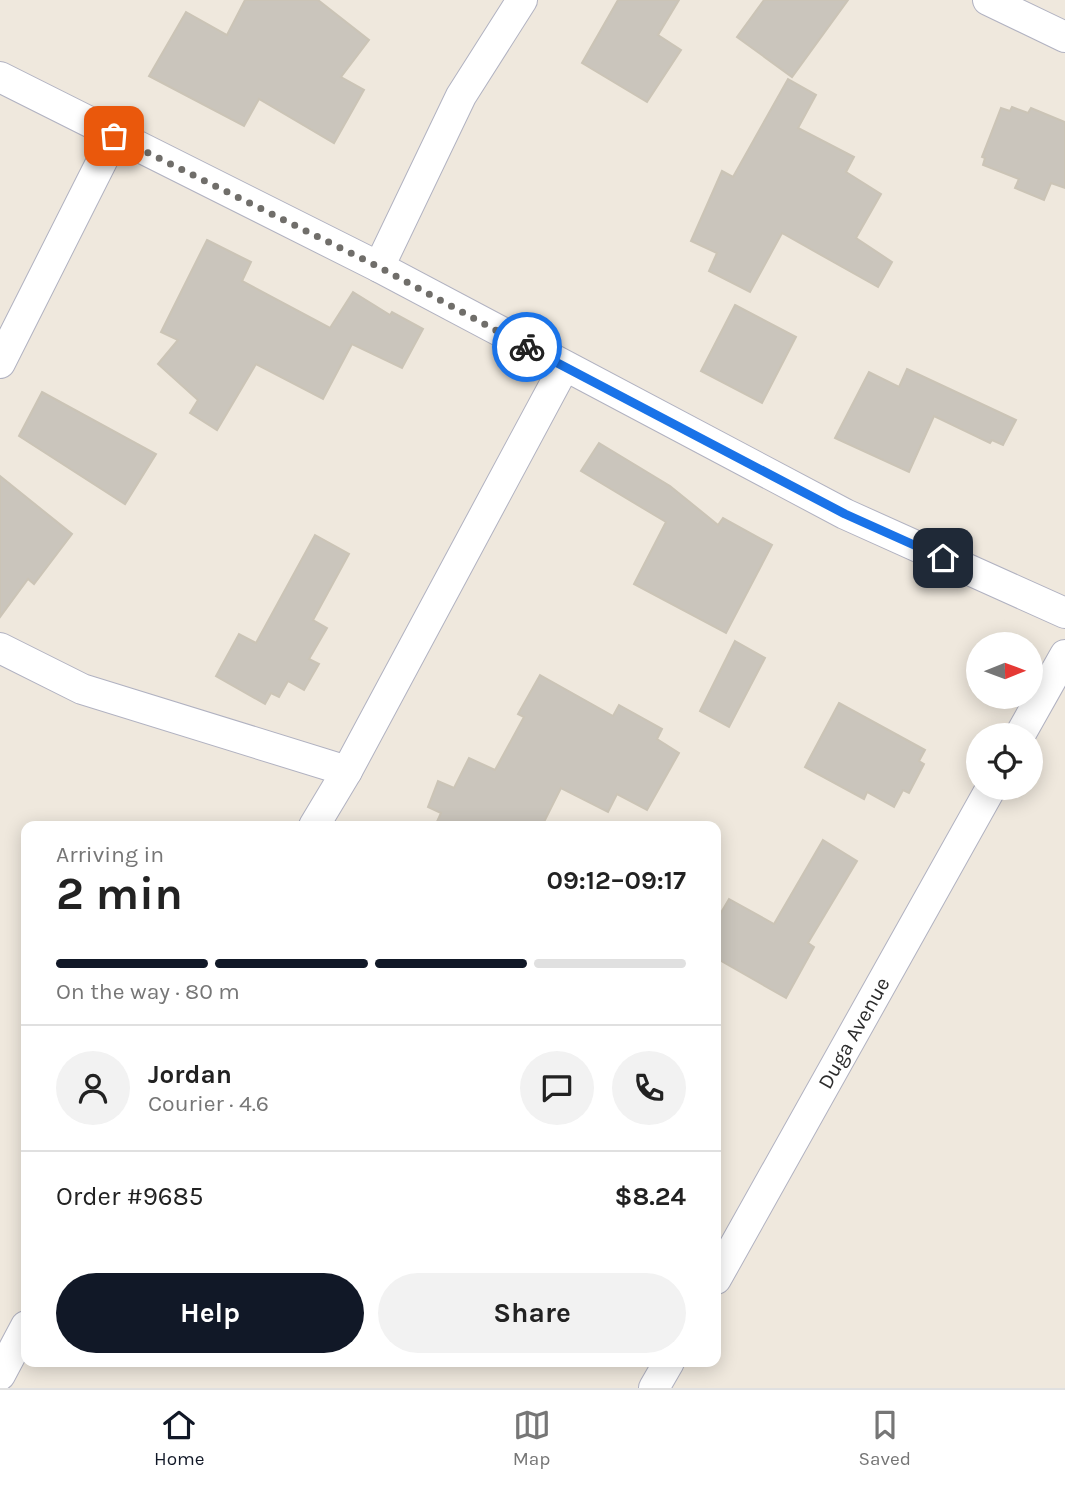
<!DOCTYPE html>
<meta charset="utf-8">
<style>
body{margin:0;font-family:Karla,sans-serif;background:#f2f2f2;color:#222;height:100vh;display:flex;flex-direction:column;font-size:26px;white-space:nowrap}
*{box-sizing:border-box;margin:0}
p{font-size:23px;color:#767676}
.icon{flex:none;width:38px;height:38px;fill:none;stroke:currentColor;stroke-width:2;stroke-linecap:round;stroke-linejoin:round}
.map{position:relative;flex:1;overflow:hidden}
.panel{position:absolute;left:21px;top:821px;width:700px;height:546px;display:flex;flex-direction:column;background:#fff;border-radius:14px;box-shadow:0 4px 18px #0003}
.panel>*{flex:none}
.needle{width:46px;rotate:89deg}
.buttons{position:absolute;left:966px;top:632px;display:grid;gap:14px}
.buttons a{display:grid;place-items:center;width:77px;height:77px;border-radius:50%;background:#fff;box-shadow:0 4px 18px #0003;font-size:35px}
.pin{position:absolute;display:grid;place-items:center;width:60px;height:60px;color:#fff;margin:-30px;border-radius:14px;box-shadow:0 4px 10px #0006}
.courier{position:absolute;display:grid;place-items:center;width:70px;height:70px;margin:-35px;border:5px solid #1a73e8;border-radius:50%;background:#fff;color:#222;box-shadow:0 2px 9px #0007}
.summary em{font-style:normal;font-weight:700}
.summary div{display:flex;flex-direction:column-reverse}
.summary{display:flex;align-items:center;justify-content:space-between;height:119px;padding:0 35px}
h1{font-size:46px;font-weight:700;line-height:52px}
.bar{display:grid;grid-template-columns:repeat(4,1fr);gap:10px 7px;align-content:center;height:84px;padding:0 35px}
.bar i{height:9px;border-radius:5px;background:#e0e0e0}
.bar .active{background:#111827}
.bar p{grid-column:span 4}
.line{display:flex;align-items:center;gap:18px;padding:0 35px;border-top:2px solid #e0e0e0}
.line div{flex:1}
.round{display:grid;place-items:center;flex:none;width:74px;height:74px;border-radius:37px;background:#f2f2f2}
.action{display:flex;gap:14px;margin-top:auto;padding:14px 35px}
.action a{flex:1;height:80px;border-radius:42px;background:#111827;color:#fff;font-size:28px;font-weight:700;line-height:80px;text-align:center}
.action a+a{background:#f2f2f2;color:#222}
.tabs{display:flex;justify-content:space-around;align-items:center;height:98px;border-top:2px solid #e0e0e0;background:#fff;font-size:19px;color:#767676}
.tabs a{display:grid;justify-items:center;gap:4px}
.tabs .active{color:#111827}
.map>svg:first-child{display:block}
.building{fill:#cac5bc;stroke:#cbc4b6;stroke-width:2}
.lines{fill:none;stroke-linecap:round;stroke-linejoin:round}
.minor-casing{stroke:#b1b2c1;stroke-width:32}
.minor{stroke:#fff;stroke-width:30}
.done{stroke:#706e6a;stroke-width:7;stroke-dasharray:0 12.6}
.route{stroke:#1a73e8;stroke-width:9}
.labels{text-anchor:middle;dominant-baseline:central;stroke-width:5;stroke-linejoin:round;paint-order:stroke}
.street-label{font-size:21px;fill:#2c2c2c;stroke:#fff}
</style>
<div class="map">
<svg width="1065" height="1388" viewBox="0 0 1065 1388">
<rect width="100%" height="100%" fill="#efe8dd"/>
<!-- building -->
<g class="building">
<polygon points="245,0 318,0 369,40 341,77 364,90 334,143 259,99 244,126 149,76 186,12 227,35"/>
<polygon points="618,0 679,0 658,35 681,50 647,102 582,63"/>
<polygon points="764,0 848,0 792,77 737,37"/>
<polygon points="788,79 816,95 798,128 854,157 846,172 881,194 856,238 892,262 878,287 782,233 750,292 709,271 717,253 691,241 722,171 733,177"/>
<polygon points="1012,107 1028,113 1031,108 1065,122 1065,188 1051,183 1044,200 1015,188 1019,179 983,165 985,158 982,157 1001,108 1010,111"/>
<polygon points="207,240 251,262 242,281 330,328 353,292 390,315 392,312 423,329 402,368 352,344 323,399 256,364 217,430 190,413 198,400 158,364 178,340 161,332"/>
<polygon points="735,305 796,337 762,403 701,371"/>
<polygon points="907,369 1016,420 1003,445 992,440 990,443 934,416 909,472 835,438 869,372 899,387"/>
<polygon points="42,392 156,454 125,504 19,436"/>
<polygon points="599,443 670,486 718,525 723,518 772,545 726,633 634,584 666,522 581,471"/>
<polygon points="0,476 72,534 34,584 28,579 0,617"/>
<polygon points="315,535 349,554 313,620 327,628 309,659 319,664 304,690 288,681 279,697 271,693 265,704 216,676 239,634 256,643"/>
<polygon points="735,641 765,658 729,727 700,711"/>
<polygon points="540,675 613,716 619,705 662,729 657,739 679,753 647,810 617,794 608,812 561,788 542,826 435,826 441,813 428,807 438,781 454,788 469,758 495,770 524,717 518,714"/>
<polygon points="839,703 925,750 919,761 924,764 909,793 903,790 894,807 867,792 864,799 805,767"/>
<polygon points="823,840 857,861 808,943 814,947 786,998 716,958 716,921 729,899 774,924"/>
</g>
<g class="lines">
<defs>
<g id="minor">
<polyline points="988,0 1065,37"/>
<polyline points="0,77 379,267 845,514 1065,613"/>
<polyline points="379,267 461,96 522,0"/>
<polyline points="0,363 114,137"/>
<polyline points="0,648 82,689 347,771"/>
<polyline points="1020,735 1065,655"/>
<polyline points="314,826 347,771 564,367"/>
<path id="s1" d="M716,1279l275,-491"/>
<polyline points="0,1375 26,1326"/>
<polyline points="654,1388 669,1362"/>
</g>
</defs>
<!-- minor casing -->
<use href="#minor" class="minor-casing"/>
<!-- minor -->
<use href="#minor" class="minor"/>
</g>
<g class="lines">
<!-- done -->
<polyline class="done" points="114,136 379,267 527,347"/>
<!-- route -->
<polyline class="route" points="527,347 845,514 943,558"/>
</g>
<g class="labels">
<!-- street labels -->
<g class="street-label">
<text stroke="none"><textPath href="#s1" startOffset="282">Duga Avenue</textPath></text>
</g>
</g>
</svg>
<div class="buttons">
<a><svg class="needle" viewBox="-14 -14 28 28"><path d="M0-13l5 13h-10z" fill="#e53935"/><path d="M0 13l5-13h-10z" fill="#767676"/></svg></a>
<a><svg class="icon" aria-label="locate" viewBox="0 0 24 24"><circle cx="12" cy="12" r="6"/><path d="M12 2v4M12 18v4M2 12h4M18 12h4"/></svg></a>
</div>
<div class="pin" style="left:114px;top:136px;background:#ea580c"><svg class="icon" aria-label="bag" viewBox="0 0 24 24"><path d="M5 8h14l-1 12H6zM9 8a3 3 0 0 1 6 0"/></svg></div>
<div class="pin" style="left:943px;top:558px;background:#1f2937"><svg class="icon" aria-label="home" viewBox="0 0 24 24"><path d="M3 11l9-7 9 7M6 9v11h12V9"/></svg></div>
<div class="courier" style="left:527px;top:347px"><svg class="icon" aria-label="bike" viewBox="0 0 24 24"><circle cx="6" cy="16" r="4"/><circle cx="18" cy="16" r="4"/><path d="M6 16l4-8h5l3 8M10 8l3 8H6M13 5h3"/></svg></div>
<section class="panel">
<div class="summary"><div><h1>2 min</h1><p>Arriving in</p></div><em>09:12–09:17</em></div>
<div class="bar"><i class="active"></i><i class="active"></i><i class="active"></i><i></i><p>On the way · 80 m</p></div>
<div class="line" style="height:126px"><a class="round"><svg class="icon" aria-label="person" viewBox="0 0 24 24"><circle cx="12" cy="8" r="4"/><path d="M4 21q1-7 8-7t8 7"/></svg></a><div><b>Jordan</b><p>Courier · 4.6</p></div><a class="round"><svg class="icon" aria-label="chat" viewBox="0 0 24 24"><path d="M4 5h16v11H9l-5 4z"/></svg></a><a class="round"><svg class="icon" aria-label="phone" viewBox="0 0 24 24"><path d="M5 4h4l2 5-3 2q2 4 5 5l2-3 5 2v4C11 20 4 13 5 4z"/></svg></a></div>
<div class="line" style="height:91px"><div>Order #9685</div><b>$8.24</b></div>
<div class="action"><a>Help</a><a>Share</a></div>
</section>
</div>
<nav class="tabs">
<a class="active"><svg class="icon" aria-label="home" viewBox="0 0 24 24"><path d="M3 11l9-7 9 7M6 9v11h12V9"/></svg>Home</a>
<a><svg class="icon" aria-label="map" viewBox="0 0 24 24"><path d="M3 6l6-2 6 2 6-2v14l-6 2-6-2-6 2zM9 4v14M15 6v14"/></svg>Map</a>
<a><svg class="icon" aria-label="saved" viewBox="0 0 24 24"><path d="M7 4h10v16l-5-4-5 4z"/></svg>Saved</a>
</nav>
